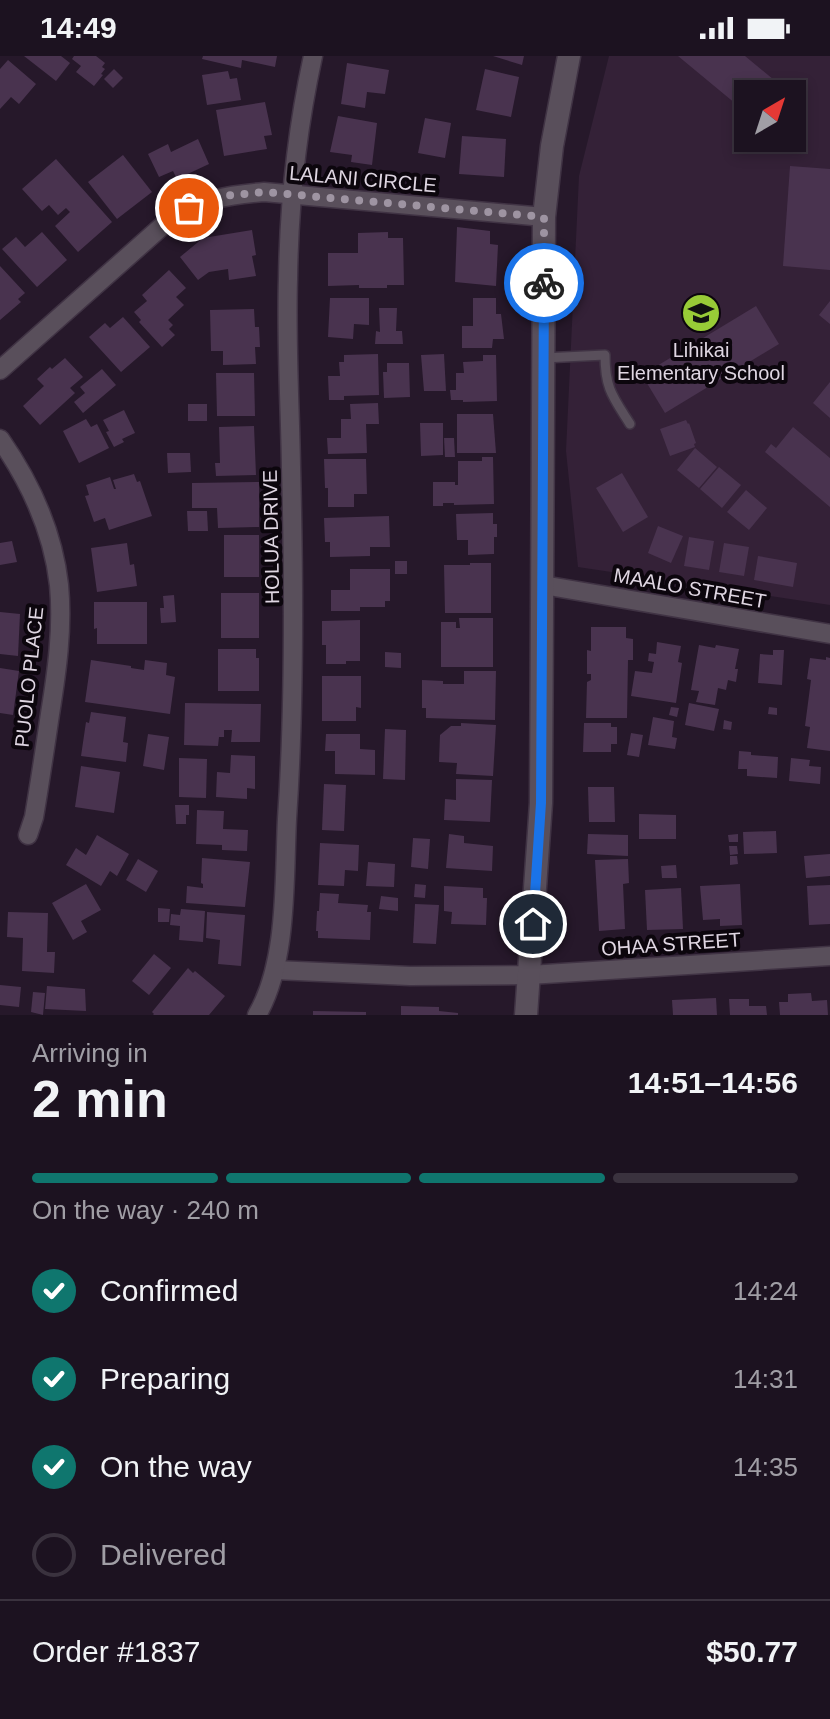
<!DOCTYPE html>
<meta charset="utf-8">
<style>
body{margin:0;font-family:Helvetica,sans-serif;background:#251b29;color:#f1f3f6;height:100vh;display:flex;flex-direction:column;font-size:30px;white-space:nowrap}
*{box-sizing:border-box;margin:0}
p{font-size:26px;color:#a09ea5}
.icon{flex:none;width:44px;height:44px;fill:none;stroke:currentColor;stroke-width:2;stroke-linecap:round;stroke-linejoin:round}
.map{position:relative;height:959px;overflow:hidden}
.sheet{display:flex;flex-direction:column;background:#1c1220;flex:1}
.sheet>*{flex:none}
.needle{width:52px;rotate:39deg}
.buttons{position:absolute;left:734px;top:24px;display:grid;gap:16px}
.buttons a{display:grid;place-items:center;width:72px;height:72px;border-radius:0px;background:#1c1220;box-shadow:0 4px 12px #0003,0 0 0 2px #3a323e;font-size:40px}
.pin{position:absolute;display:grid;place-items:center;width:68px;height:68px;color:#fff;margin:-34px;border:4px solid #fff;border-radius:50%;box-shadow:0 2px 8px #0007}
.courier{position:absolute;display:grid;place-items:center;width:80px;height:80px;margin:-40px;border:6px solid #1a73e8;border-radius:50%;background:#fff;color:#222;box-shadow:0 2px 10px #0007}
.summary em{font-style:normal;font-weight:700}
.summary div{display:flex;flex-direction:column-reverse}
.summary{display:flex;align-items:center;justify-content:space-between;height:136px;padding:0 32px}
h1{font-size:52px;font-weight:700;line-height:60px}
.bar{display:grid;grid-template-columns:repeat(4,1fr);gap:12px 8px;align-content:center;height:96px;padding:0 32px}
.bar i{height:10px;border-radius:6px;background:#3a323e}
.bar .current{background:#0f766e}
.bar p{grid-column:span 4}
.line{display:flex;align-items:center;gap:20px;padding:0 32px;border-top:2px solid #3a323e}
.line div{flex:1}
ol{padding:0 32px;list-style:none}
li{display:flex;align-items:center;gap:24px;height:88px}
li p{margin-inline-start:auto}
li .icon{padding:8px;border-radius:50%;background:#0f766e;color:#fff;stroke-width:4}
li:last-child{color:#a09ea5}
li i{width:44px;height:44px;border:4px solid #3a323e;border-radius:50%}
.status{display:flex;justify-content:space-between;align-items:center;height:56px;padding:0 40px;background:#1c1220;direction:ltr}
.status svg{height:22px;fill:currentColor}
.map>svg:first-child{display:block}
.built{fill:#342137;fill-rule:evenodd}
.building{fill:#49334f}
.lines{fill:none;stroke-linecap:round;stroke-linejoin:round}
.service-casing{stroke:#403344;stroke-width:12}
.minor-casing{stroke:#403344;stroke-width:21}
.tertiary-casing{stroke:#403344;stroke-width:25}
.service{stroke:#594f5b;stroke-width:9}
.minor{stroke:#594f5b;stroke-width:18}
.tertiary{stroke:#594f5b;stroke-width:22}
.done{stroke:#9e94a2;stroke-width:8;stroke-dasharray:0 14.4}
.route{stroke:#1a73e8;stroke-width:10}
.labels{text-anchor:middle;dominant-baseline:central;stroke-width:8;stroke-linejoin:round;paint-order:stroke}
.street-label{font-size:20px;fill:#dfd6e2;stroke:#0c060d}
.poi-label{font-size:20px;fill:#dfd6e2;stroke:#0c060d}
</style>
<div class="status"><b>14:49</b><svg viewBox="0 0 49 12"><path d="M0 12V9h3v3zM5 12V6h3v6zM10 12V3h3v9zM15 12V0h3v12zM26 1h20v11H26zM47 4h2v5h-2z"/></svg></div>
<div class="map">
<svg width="830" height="959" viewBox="0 0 830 959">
<rect width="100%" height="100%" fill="#26182a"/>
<!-- built -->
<path class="built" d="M609,0h221v549l-252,-38 -12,-116 13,-275zM748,38h44v44h-44z"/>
<!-- building -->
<g class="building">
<polygon points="24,0 61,0 70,7 56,25"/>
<polygon points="74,0 96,0 105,7 102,11 105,13 101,18 103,19 94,30 76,16 81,10 72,3"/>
<polygon points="203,0 277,0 275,11 242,4 241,12 202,3"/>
<polygon points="493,0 524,0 522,9"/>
<polygon points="678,0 745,0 791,38 748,38 748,58"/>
<polygon points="8,4 36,28 19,48 11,41 0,53 0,13"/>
<polygon points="347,7 389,14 385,38 367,36 365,52 341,48"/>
<polygon points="114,13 123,22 113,32 104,23"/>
<polygon points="485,13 519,21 511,61 476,54"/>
<polygon points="228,15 230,23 237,22 241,44 207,49 202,19"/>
<polygon points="792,39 800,46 792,56"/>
<polygon points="265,46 272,79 264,80 267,93 224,100 216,54"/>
<polygon points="338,60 377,67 372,109 351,106 352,99 330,96"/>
<polygon points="425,62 451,67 445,102 418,97"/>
<polygon points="462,80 506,83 504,121 459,118"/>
<polygon points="198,83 209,108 177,123 173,115 159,121 148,98 168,88 171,96"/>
<polygon points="123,99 152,136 117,163 88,126"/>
<polygon points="56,103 112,166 78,196 55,170 70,156 66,152 58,159 49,149 42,155 22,133"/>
<polygon points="790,110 830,113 830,214 783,210"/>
<polygon points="457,171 490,175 490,188 498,189 496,230 455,226"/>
<polygon points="252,174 256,199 252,200 256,220 229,224 228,213 209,216 198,224 180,201 203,182"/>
<polygon points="42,176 67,204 37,231 2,193 16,181 25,191"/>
<polygon points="388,176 388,182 403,182 404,229 387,229 387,232 359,232 359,229 328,230 328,197 358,197 358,177"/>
<polygon points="0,210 25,237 18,243 21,246 0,264"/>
<polygon points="169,214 186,232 176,241 184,249 168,264 173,269 169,273 175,279 162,291 139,266 141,264 134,256 147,245 142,239"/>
<polygon points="330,242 369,242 369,269 354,268 353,283 328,281"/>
<polygon points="473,242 496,242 496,258 501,258 504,283 493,283 492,292 462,292 462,270 473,270"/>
<polygon points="830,245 830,268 819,259"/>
<polygon points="756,250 779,288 665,357 642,319"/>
<polygon points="379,252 397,252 396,275 402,275 403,288 375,288 376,275 380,276"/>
<polygon points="254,253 255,271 259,271 260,291 255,291 256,308 223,309 223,295 211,295 210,254"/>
<polygon points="123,261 150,291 121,316 89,281 105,267 110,272"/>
<polygon points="378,298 379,339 344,340 344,344 329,344 328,320 340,320 339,306 344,306 344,299"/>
<polygon points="444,298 446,335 424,335 421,299"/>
<polygon points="483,299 496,299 497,345 463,346 463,344 451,344 450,334 456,334 456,317 464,317 463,306 483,305"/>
<polygon points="65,302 83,321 70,332 75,337 40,369 23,350 44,330 37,323 50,311 52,313"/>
<polygon points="387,307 409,307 410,341 384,342 383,316 387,316"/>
<polygon points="102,313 116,329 83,357 74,346 85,337 80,331"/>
<polygon points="216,317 254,317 255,360 217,360"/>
<polygon points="830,326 830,362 813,347"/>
<polygon points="378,347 379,368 366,368 367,397 328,398 327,382 341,382 341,363 351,363 350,348"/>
<rect x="188" y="348" width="19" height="17"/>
<polygon points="124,354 135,377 122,383 124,386 114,391 106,376 109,375 103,364"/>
<polygon points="457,358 493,358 496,397 457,397"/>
<polygon points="86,363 91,371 97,368 109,392 79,407 63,375"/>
<polygon points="686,364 688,368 689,367 696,387 694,388 695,391 670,400 660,373"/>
<polygon points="420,367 443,367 443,399 421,400"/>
<polygon points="254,370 256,419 216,420 215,407 220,407 219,371"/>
<polygon points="793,371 830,402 830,451 765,396 771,388 776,392"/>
<polygon points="444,382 454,382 455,401 445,401"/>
<polygon points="695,392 717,411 699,432 677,414"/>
<polygon points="167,397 190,397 191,416 168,417"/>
<polygon points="482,401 493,401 494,448 454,449 454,447 443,447 443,450 433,450 433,426 455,426 455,429 458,429 458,405 482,405"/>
<polygon points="324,403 366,403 367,438 354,438 354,451 328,451 328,432 325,432"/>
<polygon points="719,411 741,429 722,452 700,433"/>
<polygon points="622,417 648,461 623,476 596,432"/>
<polygon points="134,418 137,426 140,425 152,460 109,474 105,462 94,466 85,440 89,439 86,429 110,421 114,433 116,433 113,424"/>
<polygon points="259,426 259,471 218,472 217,452 192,452 192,427"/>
<polygon points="746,434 767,452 749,474 727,456"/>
<polygon points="187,455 207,455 208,475 188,475"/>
<polygon points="493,457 493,468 497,468 497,481 494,481 494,498 468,499 468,484 457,484 456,458"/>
<polygon points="389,460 390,491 370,491 370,500 330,501 330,486 325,486 324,462"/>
<polygon points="658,470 683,480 671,507 648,497"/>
<rect x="224" y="479" width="35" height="42"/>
<polygon points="689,481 714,485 709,514 684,510"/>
<polygon points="12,485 17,506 0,509 0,487"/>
<polygon points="127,487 130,509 134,508 137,530 97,536 91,492"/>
<polygon points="724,487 749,491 744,520 719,516"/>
<polygon points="758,500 797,507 793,531 754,524"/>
<rect x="395" y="505" width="12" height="13"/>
<polygon points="470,507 491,507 491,557 445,557 444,509 470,509"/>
<polygon points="350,513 390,513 390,545 385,545 385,551 360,551 360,555 331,555 331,534 350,534"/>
<rect x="221" y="537" width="38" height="45"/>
<polygon points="174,539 176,566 161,567 160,552 164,552 163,540"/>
<polygon points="94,546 147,546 147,588 97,588 97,572 94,573"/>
<polygon points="0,556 20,558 18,600 0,598"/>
<polygon points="459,562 493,562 493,611 441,611 441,566 456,566 456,572 460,572"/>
<polygon points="360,564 360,605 346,605 346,608 326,608 326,589 322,589 322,565"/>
<polygon points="591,571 626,571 626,582 633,583 633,604 628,604 627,662 586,662 587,626 591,624 591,618 587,618 587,594 591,595"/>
<polygon points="657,586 681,590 678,606 682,607 676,647 631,640 635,615 652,617 654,606 648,605 649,597 656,598"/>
<polygon points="699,589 715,592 716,589 739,593 735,613 738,613 736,626 728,624 726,634 718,632 715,649 696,646 699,635 691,634"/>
<polygon points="218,593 256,593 256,602 259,602 259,635 218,635"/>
<polygon points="773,594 784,594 782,629 758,627 760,598 773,599"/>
<polygon points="385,596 401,597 401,612 385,611"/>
<polygon points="826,601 830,602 830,695 807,692 810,671 805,670 811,624 807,623 810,602 826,604"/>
<polygon points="91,604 131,610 131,612 144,614 145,604 167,607 166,619 175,621 170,658 85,646"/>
<polygon points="0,612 19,615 13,659 0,657"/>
<polygon points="464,615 496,615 495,664 426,662 426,652 422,652 422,624 443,625 443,628 464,628"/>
<polygon points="322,620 361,620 361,652 356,651 356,665 322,665"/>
<polygon points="185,647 261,648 260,686 231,686 232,674 224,674 224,681 219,681 218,690 184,689"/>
<polygon points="689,647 719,653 714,675 685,669"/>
<polygon points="671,651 679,652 677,661 669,659"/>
<polygon points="769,651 777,652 777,659 768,658"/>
<polygon points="91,656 126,661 123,686 128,687 126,706 81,700 86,666 89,667"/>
<polygon points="653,661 674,665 672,681 677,682 675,693 648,689"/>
<polygon points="724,664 732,666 731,674 723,673"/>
<polygon points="461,667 496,669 493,720 456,718 457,707 439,706 440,679 451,670 461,670"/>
<polygon points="584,667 611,667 611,671 617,671 617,688 611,688 611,696 583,696"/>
<polygon points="385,673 406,674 405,724 383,723"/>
<polygon points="631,677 643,679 639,701 627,699"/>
<polygon points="148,678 169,681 164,714 143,710"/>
<polygon points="326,678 360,678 360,693 375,694 375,719 335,718 335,695 325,695"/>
<polygon points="739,695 751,696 751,699 778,701 777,722 747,720 747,713 738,713"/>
<polygon points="231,699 255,700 255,733 247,732 247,743 216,741 217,716 230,717"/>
<polygon points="179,702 207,703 206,742 179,741"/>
<polygon points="791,702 810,704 809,710 821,711 820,728 789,725"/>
<polygon points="81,710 120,716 114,757 75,751"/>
<polygon points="456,723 492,724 490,766 444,764 445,743 456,744"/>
<polygon points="324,728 346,729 344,775 322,774"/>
<polygon points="588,731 614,731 615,766 589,766"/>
<polygon points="175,749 189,749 189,759 186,759 186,768 176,768"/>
<polygon points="197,754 224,755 223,773 248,774 247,795 222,794 222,789 196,788"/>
<polygon points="639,758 676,759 676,783 639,783"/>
<polygon points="776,775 777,797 744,798 743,776"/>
<polygon points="449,778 464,780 464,787 493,790 492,815 446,812"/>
<polygon points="588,778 628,779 628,800 587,798"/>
<polygon points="738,778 738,786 729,786 728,779"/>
<polygon points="97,779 129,798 117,820 110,815 101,830 66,809 76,792 86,799"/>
<polygon points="413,782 430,783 428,813 411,811"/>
<polygon points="320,787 359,789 358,815 345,814 344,830 318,829"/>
<polygon points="729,790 737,790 738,798 730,799"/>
<polygon points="830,798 830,820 806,822 804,800"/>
<polygon points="730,800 737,800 738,808 730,809"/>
<polygon points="202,802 250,806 245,851 186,847 187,830 203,832 203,828 201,827"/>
<polygon points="138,803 158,815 146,836 126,824"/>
<polygon points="628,803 629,827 623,828 625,873 599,875 595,804"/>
<polygon points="368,806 395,808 394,831 366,830"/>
<polygon points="676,809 677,822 662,822 661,810"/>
<polygon points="86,828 101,854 81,865 87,876 73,884 52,847"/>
<polygon points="415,828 426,829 425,842 414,841"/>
<polygon points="740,828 742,869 720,870 720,863 703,864 700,830"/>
<polygon points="830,829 830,868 809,869 807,830"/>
<polygon points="444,830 483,832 483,842 487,842 486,869 451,868 452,856 444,855"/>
<polygon points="681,832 683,873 647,874 645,834"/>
<polygon points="320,837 339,838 338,847 368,849 367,856 371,856 370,884 318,882 318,875 316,875 317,855 319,855"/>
<polygon points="381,840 398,842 398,855 379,853"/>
<polygon points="415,848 439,849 436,888 413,887"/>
<polygon points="158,852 170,853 169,866 158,866"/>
<polygon points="181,853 205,855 203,886 179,884 180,870 170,869 171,858 180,859"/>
<polygon points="8,856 48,857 47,896 55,896 54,917 22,915 23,882 7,881"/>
<polygon points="207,856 245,859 241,910 218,908 220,884 206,882"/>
<polygon points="154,898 171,912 149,939 132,925"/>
<polygon points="188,912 193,917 195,915 225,940 209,959 153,959 154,958 152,956"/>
<polygon points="0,929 21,931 19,951 0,949"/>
<polygon points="47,930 85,933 86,955 45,953"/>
<polygon points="33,936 45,937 43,959 31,956"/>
<polygon points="811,937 812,945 827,944 828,959 780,959 779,946 788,946 788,938"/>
<polygon points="716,942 717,959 673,959 672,944"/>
<polygon points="729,943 749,943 749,950 766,950 767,959 730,959"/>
<polygon points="401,950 439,951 439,955 458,957 458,959 401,959"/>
<polygon points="313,955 366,956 366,959 313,959"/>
</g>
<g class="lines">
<defs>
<path id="service" d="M543,302l62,-3c0,34 8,42 25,69"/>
<g id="minor">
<path d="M0,314l169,-150c33,-20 56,-25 95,-28l280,25"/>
<path d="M0,383c30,43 53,93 59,146 4,43 -2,86 -9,129 -5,34 -10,68 -16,103l-6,18"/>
<polyline points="543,529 830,578"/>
<polyline points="275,914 410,920 529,919 830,900"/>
<path d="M257,959c31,-53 27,-136 30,-196 8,-117 7,-235 4,-352 -1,-63 -5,-126 -3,-188 1,-75 9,-150 25,-223"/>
</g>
<polyline id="tertiary" points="526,959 541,747 544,161 552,90 569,0"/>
</defs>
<!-- service casing -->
<use href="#service" class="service-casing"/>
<!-- minor casing -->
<use href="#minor" class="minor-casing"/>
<!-- tertiary casing -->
<use href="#tertiary" class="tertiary-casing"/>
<!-- service -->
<use href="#service" class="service"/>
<!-- minor -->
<use href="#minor" class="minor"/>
<!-- tertiary -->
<use href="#tertiary" class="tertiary"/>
</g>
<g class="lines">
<!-- done -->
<polyline class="done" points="189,152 223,140 264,136 544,161 544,227"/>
<!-- route -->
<polyline class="route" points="533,868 541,747 544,227"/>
</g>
<!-- icons -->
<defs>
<symbol id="school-disc" viewBox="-11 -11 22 22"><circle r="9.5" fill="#98cb37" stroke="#0c060d"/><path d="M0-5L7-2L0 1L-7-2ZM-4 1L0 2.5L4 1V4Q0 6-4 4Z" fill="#111"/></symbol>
</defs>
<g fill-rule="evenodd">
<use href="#school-disc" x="679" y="235" width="44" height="44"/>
</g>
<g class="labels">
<!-- street labels -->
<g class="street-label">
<text transform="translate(363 123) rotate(5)">LALANI CIRCLE</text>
<text transform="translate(271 481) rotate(-91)">HOLUA DRIVE</text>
<text transform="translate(690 532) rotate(10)">MAALO STREET</text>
<text transform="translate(29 621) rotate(-84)">PUOLO PLACE</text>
<text transform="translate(671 888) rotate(-4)">OHAA STREET</text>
</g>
<!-- poi labels -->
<g class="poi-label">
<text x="701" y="294">Lihikai<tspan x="701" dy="23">Elementary School</tspan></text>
</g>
</g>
</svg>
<div class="buttons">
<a><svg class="needle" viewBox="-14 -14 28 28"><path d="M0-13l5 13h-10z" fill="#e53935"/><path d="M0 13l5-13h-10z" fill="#a09ea5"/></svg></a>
</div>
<div class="pin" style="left:189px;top:152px;background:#ea580c"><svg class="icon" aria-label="bag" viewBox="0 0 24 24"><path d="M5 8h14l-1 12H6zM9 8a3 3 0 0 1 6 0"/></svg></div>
<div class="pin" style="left:533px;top:868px;background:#1f2937"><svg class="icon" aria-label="home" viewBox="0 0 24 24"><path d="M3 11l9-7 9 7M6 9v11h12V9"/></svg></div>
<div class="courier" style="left:544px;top:227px"><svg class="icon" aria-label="bike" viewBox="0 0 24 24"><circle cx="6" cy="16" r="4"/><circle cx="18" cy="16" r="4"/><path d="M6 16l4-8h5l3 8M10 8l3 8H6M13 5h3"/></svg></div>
</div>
<section class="sheet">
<div class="summary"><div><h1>2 min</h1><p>Arriving in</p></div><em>14:51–14:56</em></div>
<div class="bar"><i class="current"></i><i class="current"></i><i class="current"></i><i></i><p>On the way · 240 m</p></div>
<ol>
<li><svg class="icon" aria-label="check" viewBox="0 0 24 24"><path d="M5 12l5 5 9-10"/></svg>Confirmed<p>14:24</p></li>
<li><svg class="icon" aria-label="check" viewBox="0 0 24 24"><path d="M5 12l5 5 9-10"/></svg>Preparing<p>14:31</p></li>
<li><svg class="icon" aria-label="check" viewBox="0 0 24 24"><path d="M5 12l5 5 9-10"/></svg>On the way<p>14:35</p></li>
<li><i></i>Delivered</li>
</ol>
<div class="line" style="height:104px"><div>Order #1837</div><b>$50.77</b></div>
</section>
